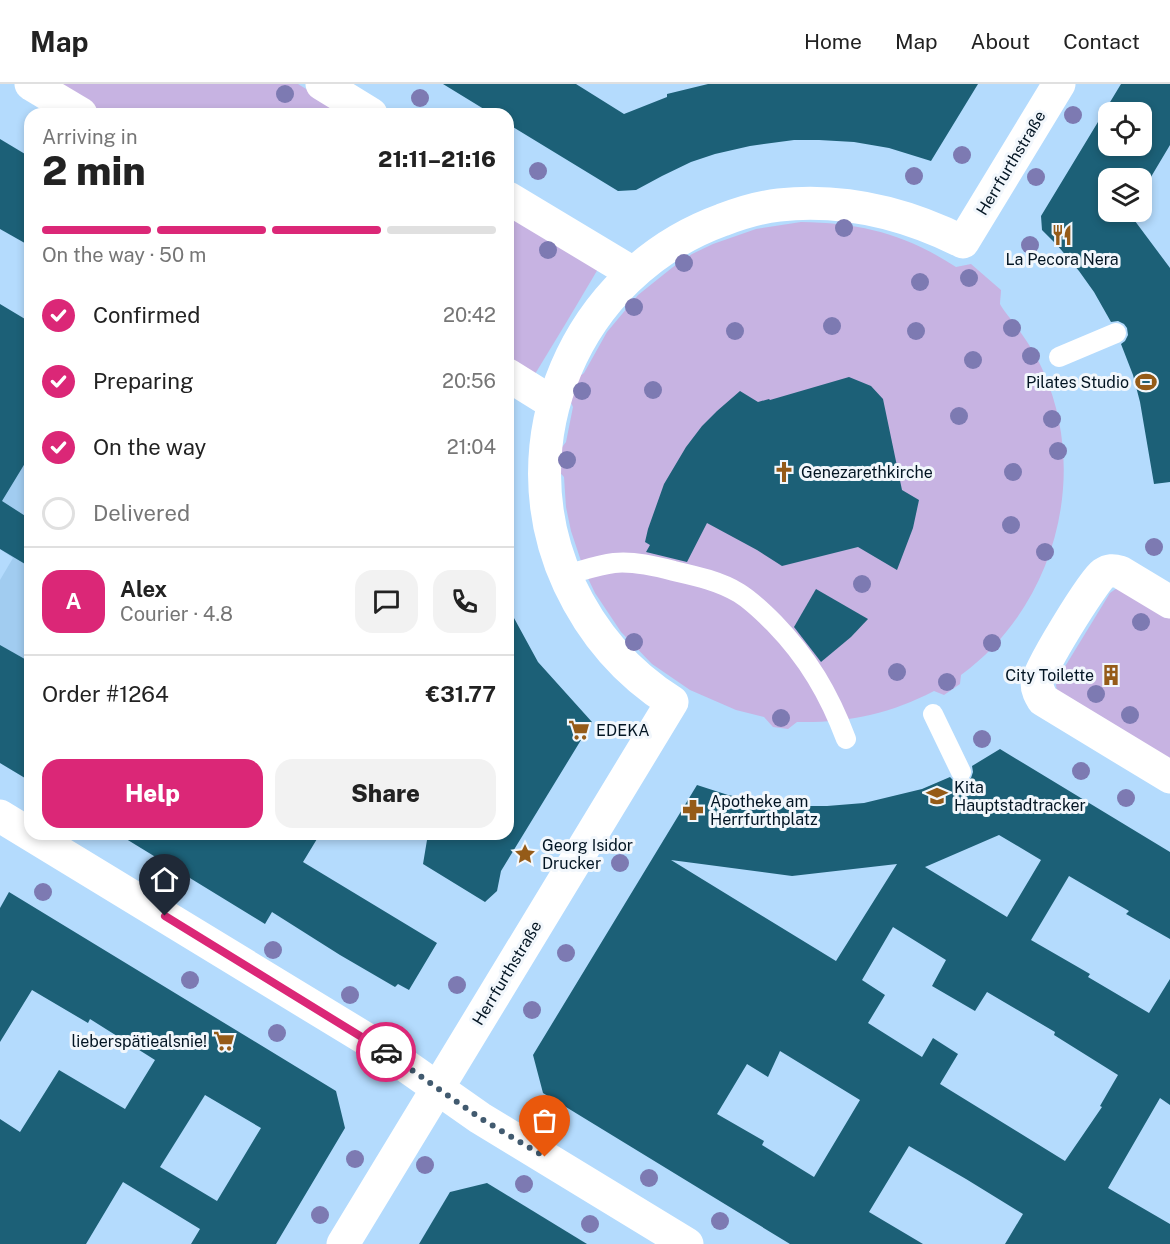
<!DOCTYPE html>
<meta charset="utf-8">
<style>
body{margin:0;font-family:"Public Sans",sans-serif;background:#f2f2f2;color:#222;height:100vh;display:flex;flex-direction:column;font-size:22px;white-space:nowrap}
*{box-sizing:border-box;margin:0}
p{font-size:20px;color:#767676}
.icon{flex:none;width:33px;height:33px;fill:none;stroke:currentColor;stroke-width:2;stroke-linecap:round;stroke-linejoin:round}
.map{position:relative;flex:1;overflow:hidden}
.details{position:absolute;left:24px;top:24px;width:490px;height:732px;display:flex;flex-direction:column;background:#fff;border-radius:18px;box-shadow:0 3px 9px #0003}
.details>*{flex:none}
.tools{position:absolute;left:1098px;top:18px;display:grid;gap:12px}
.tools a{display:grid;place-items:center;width:54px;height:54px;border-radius:12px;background:#fff;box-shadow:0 3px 9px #0003;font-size:30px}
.pin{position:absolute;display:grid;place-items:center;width:51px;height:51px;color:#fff;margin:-62px -26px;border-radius:50% 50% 50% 0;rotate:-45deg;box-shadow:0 0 6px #0007}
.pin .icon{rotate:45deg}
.courier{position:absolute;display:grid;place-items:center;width:60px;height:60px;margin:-30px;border:4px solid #db2777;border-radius:50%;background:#fff;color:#222;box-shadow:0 2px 8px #0007}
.head em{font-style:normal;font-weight:800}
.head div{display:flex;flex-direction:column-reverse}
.head{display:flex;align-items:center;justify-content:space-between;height:102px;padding:0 18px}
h1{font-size:39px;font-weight:800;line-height:45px}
.bar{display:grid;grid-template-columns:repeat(4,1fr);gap:9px 6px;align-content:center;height:72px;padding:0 18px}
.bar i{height:8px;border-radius:4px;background:#e0e0e0}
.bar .current{background:#db2777}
.bar p{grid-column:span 4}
.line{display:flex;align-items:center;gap:15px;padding:0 18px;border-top:2px solid #e0e0e0}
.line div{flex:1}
.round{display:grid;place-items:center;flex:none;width:63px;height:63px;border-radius:18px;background:#f2f2f2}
ol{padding:0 18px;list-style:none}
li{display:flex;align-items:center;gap:18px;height:66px}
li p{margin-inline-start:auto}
li .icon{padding:6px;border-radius:50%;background:#db2777;color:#fff;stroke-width:4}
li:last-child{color:#767676}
li i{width:33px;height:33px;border:3px solid #e0e0e0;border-radius:50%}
.button{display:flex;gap:12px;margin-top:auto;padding:12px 18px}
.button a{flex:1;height:69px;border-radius:18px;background:#db2777;color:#fff;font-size:24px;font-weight:800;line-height:69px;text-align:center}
.button a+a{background:#f2f2f2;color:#222}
header{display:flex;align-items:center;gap:36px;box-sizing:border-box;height:84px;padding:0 30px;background:#fff;border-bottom:2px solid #e0e0e0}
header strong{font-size:28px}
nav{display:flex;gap:33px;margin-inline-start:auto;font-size:21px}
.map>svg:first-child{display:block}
.built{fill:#a1ccf0}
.green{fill:#c7b3e2}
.building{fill:#1c6077;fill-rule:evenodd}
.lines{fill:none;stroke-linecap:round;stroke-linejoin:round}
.lane{stroke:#fff;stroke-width:20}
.street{stroke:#fff;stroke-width:33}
.tree{fill:#7d7ab2}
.done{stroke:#415a6f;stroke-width:6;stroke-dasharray:0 10.8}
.route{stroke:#db2777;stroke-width:8}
.labels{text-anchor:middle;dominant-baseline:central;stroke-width:6;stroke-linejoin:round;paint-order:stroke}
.street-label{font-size:16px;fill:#031523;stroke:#f2f7fc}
.poi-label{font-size:16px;fill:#031523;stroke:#f2f7fc;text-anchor:start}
</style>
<header>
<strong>Map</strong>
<nav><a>Home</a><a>Map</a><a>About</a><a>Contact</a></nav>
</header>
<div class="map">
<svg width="1170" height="1160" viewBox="0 0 1170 1160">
<rect width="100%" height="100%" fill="#b4dbfd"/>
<!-- built -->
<polygon class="built" points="0,272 30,282 30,697 0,679 0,496 13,474 0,465"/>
<!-- green -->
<g class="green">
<polygon points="56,0 298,0 347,30 105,30"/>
<polygon points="508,128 598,185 566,239 535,290 509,276"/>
<path d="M801,138c61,1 104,12 155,45l15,-3 30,26c0,4 -1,10 -1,14 2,5 15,20 19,26 9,13 19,28 25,43 46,106 9,235 -83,302l-1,9 -16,11 -10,-4c-44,23 -87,32 -137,31l-9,7 -15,-2 -9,-10 -28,-7 -46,-20 -38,-26 -31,-32 -26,-39 -11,-23 -13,-39 -5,-24 -2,-30 -10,-11 2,-11 10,-13 7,-35 -6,-13 4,-11 13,-10 23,-41 31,-37 35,-28 19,-13 21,-10 43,-15z"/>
<polygon points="1117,504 1170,532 1170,679 1057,607 1056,601 1058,594 1110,509"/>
</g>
<!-- building -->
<g class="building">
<polygon points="443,0 576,0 624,30 667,13 667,10 708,0 978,0 931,77 889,64 854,58 819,56 794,56 750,62 715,70 691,78 662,92 636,106 618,107 508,40 508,30 492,30"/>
<path d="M1121,0h49v61l-28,47v-14h-34v34h21v1l41,55v214l-16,2 -14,-82 -7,-27 -12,-31 4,-3 3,-6 -1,-7 -3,-4 -6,-3 -7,1 -17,-30 -15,-21 -22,-26 -15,-15 -1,-14zM1108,28h34v34h-34z"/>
<polygon points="0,55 30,73 30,162 0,145"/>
<polygon points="0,220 30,238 30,371 2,417 30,435 30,483 0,465"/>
<polygon points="849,293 871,302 883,315 902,406 919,416 913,444 897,486 858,463 782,482 757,466 707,439 687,478 646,468 650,461 645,458 648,445 664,400 686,363 702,342 717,327 740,307 758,318 769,315 770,316"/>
<polygon points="816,505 868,535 851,553 821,578 794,543"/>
<polygon points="508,523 538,578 592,638 501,787 497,807 485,818 423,780 428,750 508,750"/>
<polygon points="0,561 30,578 30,697 0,679"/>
<path d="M1000,665l170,103v87l-44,-25 3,-3 -60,-35 -38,64 59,34 -2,3 61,36 21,-34v126l-10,-7 -52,90 62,36v20h-165l18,-30 -57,-35 -57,-33 -40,66 54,32h-133l-247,-151 -10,-38 164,-270 31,10 40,8 37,3h22l37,-3 58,-14 28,-12 5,5 5,2 6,-1 5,-5 2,-6 -1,-6zM999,751l42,25 -34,57 -82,-50zM671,776l121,16 105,-12 -61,97zM893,843l53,33 -14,26 43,25 12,-19 68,40 -1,3 64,40 -18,31 2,1 -37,54 -125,-77 18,-30 -25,-16 -11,19 -54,-34 17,-28 -23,-15zM780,967l80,49 -46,77 -52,-32 2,-4 -47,-27 30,-50 21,13z"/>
<polygon points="118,750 320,750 303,778 437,859 409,906 398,900 395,903 340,871 272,828 265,840"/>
<path d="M9,808l327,199 9,37 -69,116h-85l9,-15 -77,-47 -37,62h-86v-125l20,13 39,-62 66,39 30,-49 -65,-41 -2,4 -56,-33 -32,52v-134zM205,1011l56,33 -44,73 -57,-34z"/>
<polygon points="487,1099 587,1160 419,1160 450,1108"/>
</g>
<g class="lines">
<!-- lane -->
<g class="lane">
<polyline points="1059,273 1116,249"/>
<path d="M565,491c16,-4 33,-10 49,-12 20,-2 41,3 60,8 22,5 45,10 65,22 13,8 24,19 35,30 34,35 55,71 72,116"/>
<polyline points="933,630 961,688"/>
</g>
<!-- street -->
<g class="street">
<polyline points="31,0 81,30"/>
<polyline points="322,0 371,30"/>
<polyline points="508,114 633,189"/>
<polyline points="508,291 553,319"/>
<path d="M1170,518l-50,-30c-7,-2 -11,-2 -17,2 -10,7 -66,98 -66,109 0,7 3,12 6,17l127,77"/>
<polyline points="0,732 376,961 480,1034 687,1160"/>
<path d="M343,1160l329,-542c-46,-29 -80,-69 -103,-118 -66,-142 7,-311 153,-364 18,-7 38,-13 57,-15 65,-7 126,8 184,37l96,-158"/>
</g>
</g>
<!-- trees -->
<g class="tree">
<circle cx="285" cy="10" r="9"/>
<circle cx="420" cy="14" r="9"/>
<circle cx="1073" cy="31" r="9"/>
<circle cx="962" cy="71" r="9"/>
<circle cx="538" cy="87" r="9"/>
<circle cx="914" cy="92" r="9"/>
<circle cx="1036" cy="93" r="9"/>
<circle cx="844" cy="144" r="9"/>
<circle cx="1030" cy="161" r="9"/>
<circle cx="548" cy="166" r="9"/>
<circle cx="684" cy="179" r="9"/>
<circle cx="969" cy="194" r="9"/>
<circle cx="920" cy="198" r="9"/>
<circle cx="634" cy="223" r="9"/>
<circle cx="832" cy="242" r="9"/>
<circle cx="1012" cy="244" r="9"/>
<circle cx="735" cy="247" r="9"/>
<circle cx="916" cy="247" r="9"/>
<circle cx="1031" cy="272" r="9"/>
<circle cx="973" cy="276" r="9"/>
<circle cx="653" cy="306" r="9"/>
<circle cx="582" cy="307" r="9"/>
<circle cx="959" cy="332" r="9"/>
<circle cx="1052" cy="335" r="9"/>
<circle cx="1058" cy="367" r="9"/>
<circle cx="567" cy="376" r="9"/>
<circle cx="1013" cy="388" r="9"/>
<circle cx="1011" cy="441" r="9"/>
<circle cx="1154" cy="463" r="9"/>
<circle cx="1045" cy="468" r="9"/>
<circle cx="862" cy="500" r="9"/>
<circle cx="1141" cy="538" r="9"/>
<circle cx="634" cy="558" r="9"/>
<circle cx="992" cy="559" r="9"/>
<circle cx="897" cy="588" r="9"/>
<circle cx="947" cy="598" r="9"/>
<circle cx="1096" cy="610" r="9"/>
<circle cx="1130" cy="631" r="9"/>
<circle cx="781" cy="634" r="9"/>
<circle cx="982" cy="655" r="9"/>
<circle cx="1081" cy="687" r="9"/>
<circle cx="1126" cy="714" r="9"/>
<circle cx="620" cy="779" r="9"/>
<circle cx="161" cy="797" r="9"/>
<circle cx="43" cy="808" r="9"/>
<circle cx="273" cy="866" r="9"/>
<circle cx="566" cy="869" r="9"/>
<circle cx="190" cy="896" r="9"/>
<circle cx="457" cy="901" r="9"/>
<circle cx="350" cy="911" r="9"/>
<circle cx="532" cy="926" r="9"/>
<circle cx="277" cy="949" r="9"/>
<circle cx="355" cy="1075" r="9"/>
<circle cx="425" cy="1081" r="9"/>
<circle cx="649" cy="1094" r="9"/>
<circle cx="524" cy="1100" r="9"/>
<circle cx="320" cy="1131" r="9"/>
<circle cx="720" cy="1137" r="9"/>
<circle cx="590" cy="1140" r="9"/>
</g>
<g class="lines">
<!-- done -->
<polyline class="done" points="386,968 480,1034 545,1073"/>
<!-- route -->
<polyline class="route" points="165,832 386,968"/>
</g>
<!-- icons -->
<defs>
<symbol id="restaurant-bare" viewBox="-9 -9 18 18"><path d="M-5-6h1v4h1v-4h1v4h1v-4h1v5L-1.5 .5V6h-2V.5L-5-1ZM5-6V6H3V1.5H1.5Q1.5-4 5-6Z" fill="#955b18" stroke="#f2f7fc" stroke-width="2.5" paint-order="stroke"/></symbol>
<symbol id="stadium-bare" viewBox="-9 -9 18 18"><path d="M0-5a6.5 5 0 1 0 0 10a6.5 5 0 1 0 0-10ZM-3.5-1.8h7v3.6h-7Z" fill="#955b18" stroke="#f2f7fc" stroke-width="2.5" paint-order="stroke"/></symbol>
<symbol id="church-bare" viewBox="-9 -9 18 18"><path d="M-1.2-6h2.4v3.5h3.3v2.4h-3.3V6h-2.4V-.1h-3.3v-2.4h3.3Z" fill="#955b18" stroke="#f2f7fc" stroke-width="2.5" paint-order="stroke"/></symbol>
<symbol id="building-bare" viewBox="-9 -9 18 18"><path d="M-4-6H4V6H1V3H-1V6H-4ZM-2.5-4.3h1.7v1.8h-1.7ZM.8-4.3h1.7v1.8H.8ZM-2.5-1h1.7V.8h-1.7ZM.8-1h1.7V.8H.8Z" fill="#955b18" stroke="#f2f7fc" stroke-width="2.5" paint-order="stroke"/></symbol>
<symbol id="supermarket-bare" viewBox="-9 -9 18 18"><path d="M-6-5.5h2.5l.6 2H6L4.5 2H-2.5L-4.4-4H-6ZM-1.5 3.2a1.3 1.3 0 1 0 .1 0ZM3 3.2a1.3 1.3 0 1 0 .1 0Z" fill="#955b18" stroke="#f2f7fc" stroke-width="2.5" paint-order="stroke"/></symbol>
<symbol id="school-bare" viewBox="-9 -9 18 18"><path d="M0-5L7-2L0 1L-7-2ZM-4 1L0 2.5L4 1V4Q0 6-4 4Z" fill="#955b18" stroke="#f2f7fc" stroke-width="2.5" paint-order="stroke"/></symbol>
<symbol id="pharmacy-bare" viewBox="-9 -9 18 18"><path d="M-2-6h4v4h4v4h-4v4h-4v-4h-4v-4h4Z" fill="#955b18" stroke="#f2f7fc" stroke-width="2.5" paint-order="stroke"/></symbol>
<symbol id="sight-bare" viewBox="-9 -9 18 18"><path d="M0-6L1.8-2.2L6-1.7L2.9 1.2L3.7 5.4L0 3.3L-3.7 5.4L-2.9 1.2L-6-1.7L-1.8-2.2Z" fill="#955b18" stroke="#f2f7fc" stroke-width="2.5" paint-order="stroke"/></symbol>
</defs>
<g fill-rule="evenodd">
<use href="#restaurant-bare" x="1047" y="136" width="30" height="30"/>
<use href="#stadium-bare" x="1131" y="283" width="30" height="30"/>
<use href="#church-bare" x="769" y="373" width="30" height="30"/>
<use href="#building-bare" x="1096" y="576" width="30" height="30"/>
<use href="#supermarket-bare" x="564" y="631" width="30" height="30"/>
<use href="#school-bare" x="922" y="697" width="30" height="30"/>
<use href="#pharmacy-bare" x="678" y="711" width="30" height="30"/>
<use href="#sight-bare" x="510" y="755" width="30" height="30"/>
<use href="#supermarket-bare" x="209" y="942" width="30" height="30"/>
</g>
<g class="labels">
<!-- street labels -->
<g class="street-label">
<text transform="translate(1011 79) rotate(-59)">Herrfurthstraße</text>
<text transform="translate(507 889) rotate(-59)">Herrfurthstraße</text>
</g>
<!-- poi labels -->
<g class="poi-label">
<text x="1062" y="175" text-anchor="middle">La Pecora Nera</text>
<text x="1129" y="298" text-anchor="end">Pilates Studio</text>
<text x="801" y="388">Genezarethkirche</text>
<text x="1094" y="591" text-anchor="end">City Toilette</text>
<text x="596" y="646">EDEKA</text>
<text x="954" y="703">Kita<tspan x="954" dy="18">Hauptstadtracker</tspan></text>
<text x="710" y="717">Apotheke am<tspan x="710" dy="18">Herrfurthplatz</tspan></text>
<text x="542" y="761">Georg Isidor<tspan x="542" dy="18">Drucker</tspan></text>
<text x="207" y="957" text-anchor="end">lieberspätiealsnie!</text>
</g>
</g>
</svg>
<div class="tools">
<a><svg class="icon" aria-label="locate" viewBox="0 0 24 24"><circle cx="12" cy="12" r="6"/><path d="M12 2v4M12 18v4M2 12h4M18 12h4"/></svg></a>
<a><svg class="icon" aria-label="layers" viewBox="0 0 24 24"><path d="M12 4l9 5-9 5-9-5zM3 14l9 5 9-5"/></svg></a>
</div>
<div class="pin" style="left:545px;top:1073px;background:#ea580c"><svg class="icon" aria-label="bag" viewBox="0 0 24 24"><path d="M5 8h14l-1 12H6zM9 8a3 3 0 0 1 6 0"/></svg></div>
<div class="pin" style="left:165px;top:832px;background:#1f2937"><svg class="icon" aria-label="home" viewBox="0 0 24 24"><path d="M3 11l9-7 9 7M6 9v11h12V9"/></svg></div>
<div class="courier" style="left:386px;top:968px"><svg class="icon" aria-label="car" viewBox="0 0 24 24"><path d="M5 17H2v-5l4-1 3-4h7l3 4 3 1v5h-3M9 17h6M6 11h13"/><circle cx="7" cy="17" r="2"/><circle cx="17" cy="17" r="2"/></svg></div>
<section class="details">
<div class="head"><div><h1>2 min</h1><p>Arriving in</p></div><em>21:11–21:16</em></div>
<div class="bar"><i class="current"></i><i class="current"></i><i class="current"></i><i></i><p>On the way · 50 m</p></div>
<ol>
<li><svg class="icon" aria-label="check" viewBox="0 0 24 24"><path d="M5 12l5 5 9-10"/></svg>Confirmed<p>20:42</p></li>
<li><svg class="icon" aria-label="check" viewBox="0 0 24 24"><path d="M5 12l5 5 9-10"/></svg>Preparing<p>20:56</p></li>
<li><svg class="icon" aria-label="check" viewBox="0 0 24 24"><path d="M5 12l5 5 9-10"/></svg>On the way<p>21:04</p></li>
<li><i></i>Delivered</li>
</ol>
<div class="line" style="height:108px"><b class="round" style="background:#db2777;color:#fff">A</b><div><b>Alex</b><p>Courier · 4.8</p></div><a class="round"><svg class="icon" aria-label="chat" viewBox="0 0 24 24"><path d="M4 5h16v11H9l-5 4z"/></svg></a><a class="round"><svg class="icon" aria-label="phone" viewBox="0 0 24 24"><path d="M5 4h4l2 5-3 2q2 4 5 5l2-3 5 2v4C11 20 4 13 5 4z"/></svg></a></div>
<div class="line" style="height:78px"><div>Order #1264</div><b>€31.77</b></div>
<div class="button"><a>Help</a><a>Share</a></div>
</section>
</div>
